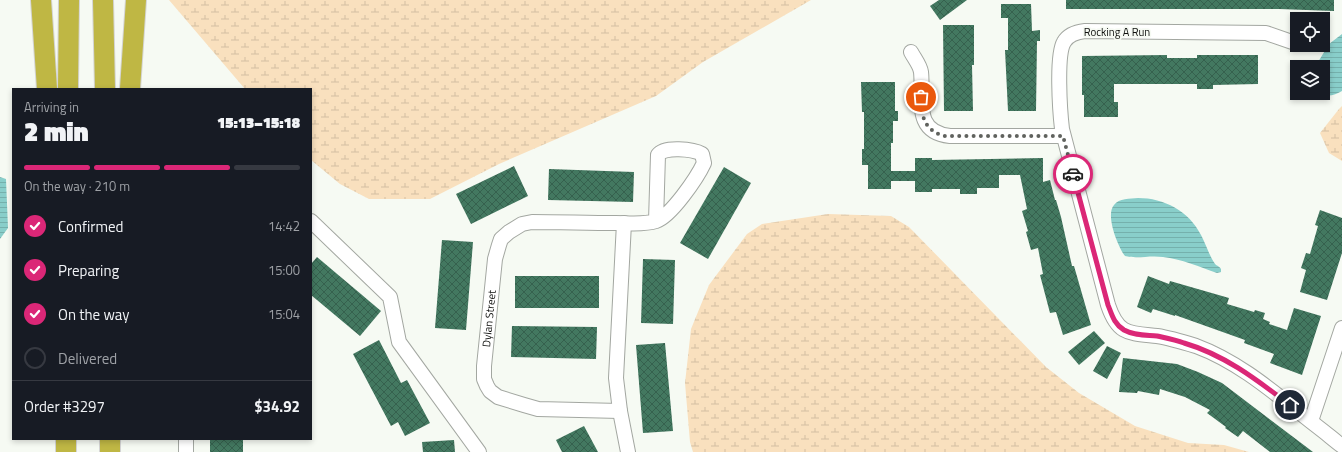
<!DOCTYPE html>
<meta charset="utf-8">
<style>
body{margin:0;font-family:"Titillium Web",sans-serif;background:#242831;color:#f1f3f6;height:100vh;display:flex;flex-direction:column;font-size:15px;white-space:nowrap}
*{box-sizing:border-box;margin:0}
p{font-size:13px;color:#9ea1a6}
.icon{flex:none;width:22px;height:22px;fill:none;stroke:currentColor;stroke-width:2;stroke-linecap:round;stroke-linejoin:round}
.map{position:relative;flex:1;overflow:hidden}
.details{position:absolute;left:12px;top:88px;width:300px;height:352px;display:flex;flex-direction:column;background:#171b24;border-radius:0px;box-shadow:0 2px 6px #0003}
.details>*{flex:none}
.tools{position:absolute;left:1290px;top:12px;display:grid;gap:8px}
.tools a{display:grid;place-items:center;width:40px;height:40px;border-radius:0px;background:#171b24;box-shadow:0 2px 6px #0003;font-size:20px}
.pin{position:absolute;display:grid;place-items:center;width:34px;height:34px;color:#fff;margin:-17px;border:2px solid #fff;border-radius:50%;box-shadow:0 1px 4px #0007}
.courier{position:absolute;display:grid;place-items:center;width:40px;height:40px;margin:-20px;border:3px solid #db2777;border-radius:50%;background:#fff;color:#222;box-shadow:0 1px 5px #0007}
.headline em{font-style:normal;font-weight:800}
.headline div{display:flex;flex-direction:column-reverse}
.headline{display:flex;align-items:center;justify-content:space-between;height:68px;padding:0 12px}
h1{font-size:26px;font-weight:800;line-height:30px}
.bar{display:grid;grid-template-columns:repeat(4,1fr);gap:6px 4px;align-content:center;height:48px;padding:0 12px}
.bar i{height:5px;border-radius:3px;background:#363941}
.bar .selected{background:#db2777}
.bar p{grid-column:span 4}
.line{display:flex;align-items:center;gap:10px;padding:0 12px;border-top:1px solid #363941}
.line div{flex:1}
ol{padding:0 12px;list-style:none}
li{display:flex;align-items:center;gap:12px;height:44px}
li p{margin-inline-start:auto}
li .icon{padding:4px;border-radius:50%;background:#db2777;color:#fff;stroke-width:4}
li:last-child{color:#9ea1a6}
li i{width:22px;height:22px;border:2px solid #363941;border-radius:50%}
.map>svg:first-child{display:block}
.wetland{fill:url(#wetland-marsh)}
.water{fill:url(#water-rules)}
.building{fill:url(#building-cross-hatch)}
.lines{fill:none;stroke-linecap:round;stroke-linejoin:round}
.minor-casing{stroke:#a3a7a1;stroke-width:16}
.highway-casing{stroke:#d4d4d4;stroke-width:22}
.minor{stroke:#fff;stroke-width:14}
.highway{stroke:#bfb744;stroke-width:20}
.done{stroke:#60625e;stroke-width:4;stroke-dasharray:0 7.2}
.route{stroke:#db2777;stroke-width:5}
.labels{text-anchor:middle;dominant-baseline:central;stroke-width:3.5;stroke-linejoin:round;paint-order:stroke}
.street-label{font-size:11px;fill:#0f100e;stroke:#f6faf3}
</style>
<div class="map">
<svg width="1342" height="452" viewBox="0 0 1342 452">
<defs>
<pattern id="wetland-marsh" width="20" height="14" patternUnits="userSpaceOnUse"><rect width="20" height="14" fill="#f9e0be"/><path d="M1 5h8M5 5V1M11 12h8M15 12V8" fill="none" stroke="#d4bfa2"/></pattern>
<pattern id="water-rules" width="6" height="5" patternUnits="userSpaceOnUse"><rect width="6" height="5" fill="#89ceca"/><path d="M0 2.5h6" fill="none" stroke="#75b0ac"/></pattern>
<pattern id="building-cross-hatch" width="8" height="8" patternUnits="userSpaceOnUse"><rect width="8" height="8" fill="#437860"/><path d="M0 0l8 8M0 8l8-8" fill="none" stroke="#36614e"/></pattern>
</defs>
<rect width="100%" height="100%" fill="#f6faf3"/>
<!-- wetland -->
<g class="wetland">
<polygon points="169,0 811,0 703,62 656,96 499,164 430,199 369,199 340,184 311,160 311,89 245,89"/>
<polygon points="1342,106 1342,161 1329,153 1320,133 1339,109"/>
<polygon points="828,214 891,216 909,227 1046,367 1079,393 1135,426 1188,443 1224,445 1249,452 693,452 690,442 685,383 691,329 709,285 747,234 762,224"/>
</g>
<!-- water -->
<g class="water">
<path d="M1342,34v57c-7,4 -15,7 -22,2h3v-26h-8l14,-23z"/>
<polygon points="0,177 6,179 8,228 0,239"/>
<path d="M1138,198c26,0 51,13 63,37 4,7 10,25 15,30 2,1 4,2 5,4v3l-4,1c-17,-6 -36,-14 -54,-16 -13,-2 -26,2 -38,-1 -7,-9 -20,-41 -11,-51 5,-7 16,-6 24,-7z"/>
</g>
<!-- building -->
<g class="building">
<polygon points="939,0 967,0 940,20 930,6"/>
<polygon points="1066,0 1334,0 1334,11 1279,9 1066,9"/>
<polygon points="1001,4 1031,4 1032,31 1040,30 1040,41 1037,41 1036,111 1008,111 1005,50 1008,50 1008,18 1001,18"/>
<polygon points="943,25 974,25 974,65 972,65 973,111 944,111"/>
<polygon points="1167,55 1167,58 1197,58 1197,55 1258,55 1258,84 1213,85 1213,89 1197,89 1197,84 1114,84 1114,102 1118,102 1118,117 1084,117 1084,95 1082,95 1082,56"/>
<polygon points="861,82 895,82 895,111 898,111 898,121 893,121 893,143 891,143 891,171 915,171 915,158 932,158 932,160 1043,158 1043,182 1050,180 1055,200 1056,200 1061,217 1072,266 1074,266 1091,325 1063,335 1056,312 1050,313 1040,275 1043,274 1038,248 1031,250 1026,232 1028,231 1022,211 1027,209 1020,175 999,175 999,188 977,188 977,194 960,194 960,189 932,189 932,192 915,192 915,181 891,181 891,189 868,189 868,165 862,165 862,149 864,149 864,112 862,112"/>
<polygon points="514,166 528,196 471,224 456,194"/>
<polygon points="724,167 751,183 708,259 680,243"/>
<polygon points="549,169 634,172 633,202 548,200"/>
<polygon points="1320,210 1342,218 1342,253 1327,300 1300,292 1306,270 1301,268 1306,253 1310,254 1318,226 1315,225"/>
<polygon points="442,240 473,242 466,330 435,328"/>
<polygon points="317,257 381,311 360,336 311,295 311,264"/>
<polygon points="643,259 675,260 673,324 641,323"/>
<rect x="515" y="276" width="84" height="32"/>
<polygon points="1148,276 1169,284 1170,281 1229,298 1227,304 1254,312 1255,310 1265,313 1263,319 1270,322 1269,324 1287,330 1294,308 1321,316 1302,375 1270,363 1274,354 1244,343 1245,340 1175,315 1175,316 1153,309 1151,313 1137,307"/>
<polygon points="512,326 597,327 596,359 511,357"/>
<polygon points="1094,331 1105,343 1079,365 1068,352"/>
<polygon points="379,340 401,383 407,380 430,423 405,436 398,422 391,426 353,354"/>
<polygon points="665,343 673,431 643,433 636,345"/>
<polygon points="1107,346 1121,353 1107,379 1093,371"/>
<polygon points="1123,358 1177,364 1198,372 1222,383 1313,452 1270,452 1243,431 1238,437 1225,428 1226,427 1207,413 1210,410 1185,397 1160,389 1159,395 1138,391 1137,393 1119,392"/>
<polygon points="584,426 598,452 562,452 556,440"/>
<rect x="210" y="439" width="33" height="13"/>
<polygon points="454,440 455,452 423,452 422,442"/>
</g>
<g class="lines">
<defs>
<g id="minor">
<path d="M1292,42l-26,-9 -181,-2c-9,1 -17,4 -21,11 -8,13 -4,70 -2,87l46,176c10,30 21,28 49,31 13,2 26,6 39,10 46,17 83,51 122,81 8,6 16,13 24,19"/>
<path d="M911,52c3,6 9,13 10,20 3,26 -9,60 29,64h113"/>
<polyline points="311,221 390,297 399,342 479,452"/>
<polyline points="624,223 616,378 620,411 628,452"/>
<path id="s1" d="M620,411l-82,-2 -14,-4 -26,-8 -8,-6 -3,-5 -3,-7v-13l11,-107 4,-14 2,-6 8,-7 13,-8 10,-2c28,0 56,1 84,1 12,0 28,2 40,-2 15,-5 41,-43 48,-58l-2,-9c-9,-5 -38,-8 -44,1l-2,66"/>
<polyline points="1311,421 1342,328"/>
<polyline points="186,439 186,452"/>
</g>
<g id="highway">
<polyline points="41,0 47,89"/>
<polyline points="103,0 105,89"/>
<polyline points="68,89 69,0"/>
<polyline points="130,89 136,0"/>
<polyline points="66,439 66,452"/>
<polyline points="110,439 110,452"/>
</g>
</defs>
<!-- minor casing -->
<use href="#minor" class="minor-casing"/>
<!-- highway casing -->
<use href="#highway" class="highway-casing"/>
<!-- minor -->
<use href="#minor" class="minor"/>
<!-- highway -->
<use href="#highway" class="highway"/>
</g>
<g class="lines">
<!-- done -->
<path class="done" d="M921,97c0,19 3,33 23,39h119l10,38"/>
<!-- route -->
<path class="route" d="M1073,174l35,131c4,10 6,19 16,25 11,6 22,5 33,6 9,2 19,4 27,7 41,12 73,37 106,62"/>
</g>
<g class="labels">
<!-- street labels -->
<g class="street-label">
<text x="1117" y="32">Rocking A Run</text>
<text stroke="none"><textPath href="#s1" startOffset="208">Dylan Street</textPath></text>
</g>
</g>
</svg>
<div class="tools">
<a><svg class="icon" aria-label="locate" viewBox="0 0 24 24"><circle cx="12" cy="12" r="6"/><path d="M12 2v4M12 18v4M2 12h4M18 12h4"/></svg></a>
<a><svg class="icon" aria-label="layers" viewBox="0 0 24 24"><path d="M12 4l9 5-9 5-9-5zM3 14l9 5 9-5"/></svg></a>
</div>
<div class="pin" style="left:921px;top:97px;background:#ea580c"><svg class="icon" aria-label="bag" viewBox="0 0 24 24"><path d="M5 8h14l-1 12H6zM9 8a3 3 0 0 1 6 0"/></svg></div>
<div class="pin" style="left:1290px;top:405px;background:#1f2937"><svg class="icon" aria-label="home" viewBox="0 0 24 24"><path d="M3 11l9-7 9 7M6 9v11h12V9"/></svg></div>
<div class="courier" style="left:1073px;top:174px"><svg class="icon" aria-label="car" viewBox="0 0 24 24"><path d="M5 17H2v-5l4-1 3-4h7l3 4 3 1v5h-3M9 17h6M6 11h13"/><circle cx="7" cy="17" r="2"/><circle cx="17" cy="17" r="2"/></svg></div>
<section class="details">
<div class="headline"><div><h1>2 min</h1><p>Arriving in</p></div><em>15:13–15:18</em></div>
<div class="bar"><i class="selected"></i><i class="selected"></i><i class="selected"></i><i></i><p>On the way · 210 m</p></div>
<ol>
<li><svg class="icon" aria-label="check" viewBox="0 0 24 24"><path d="M5 12l5 5 9-10"/></svg>Confirmed<p>14:42</p></li>
<li><svg class="icon" aria-label="check" viewBox="0 0 24 24"><path d="M5 12l5 5 9-10"/></svg>Preparing<p>15:00</p></li>
<li><svg class="icon" aria-label="check" viewBox="0 0 24 24"><path d="M5 12l5 5 9-10"/></svg>On the way<p>15:04</p></li>
<li><i></i>Delivered</li>
</ol>
<div class="line" style="height:52px"><div>Order #3297</div><b>$34.92</b></div>
</section>
</div>
